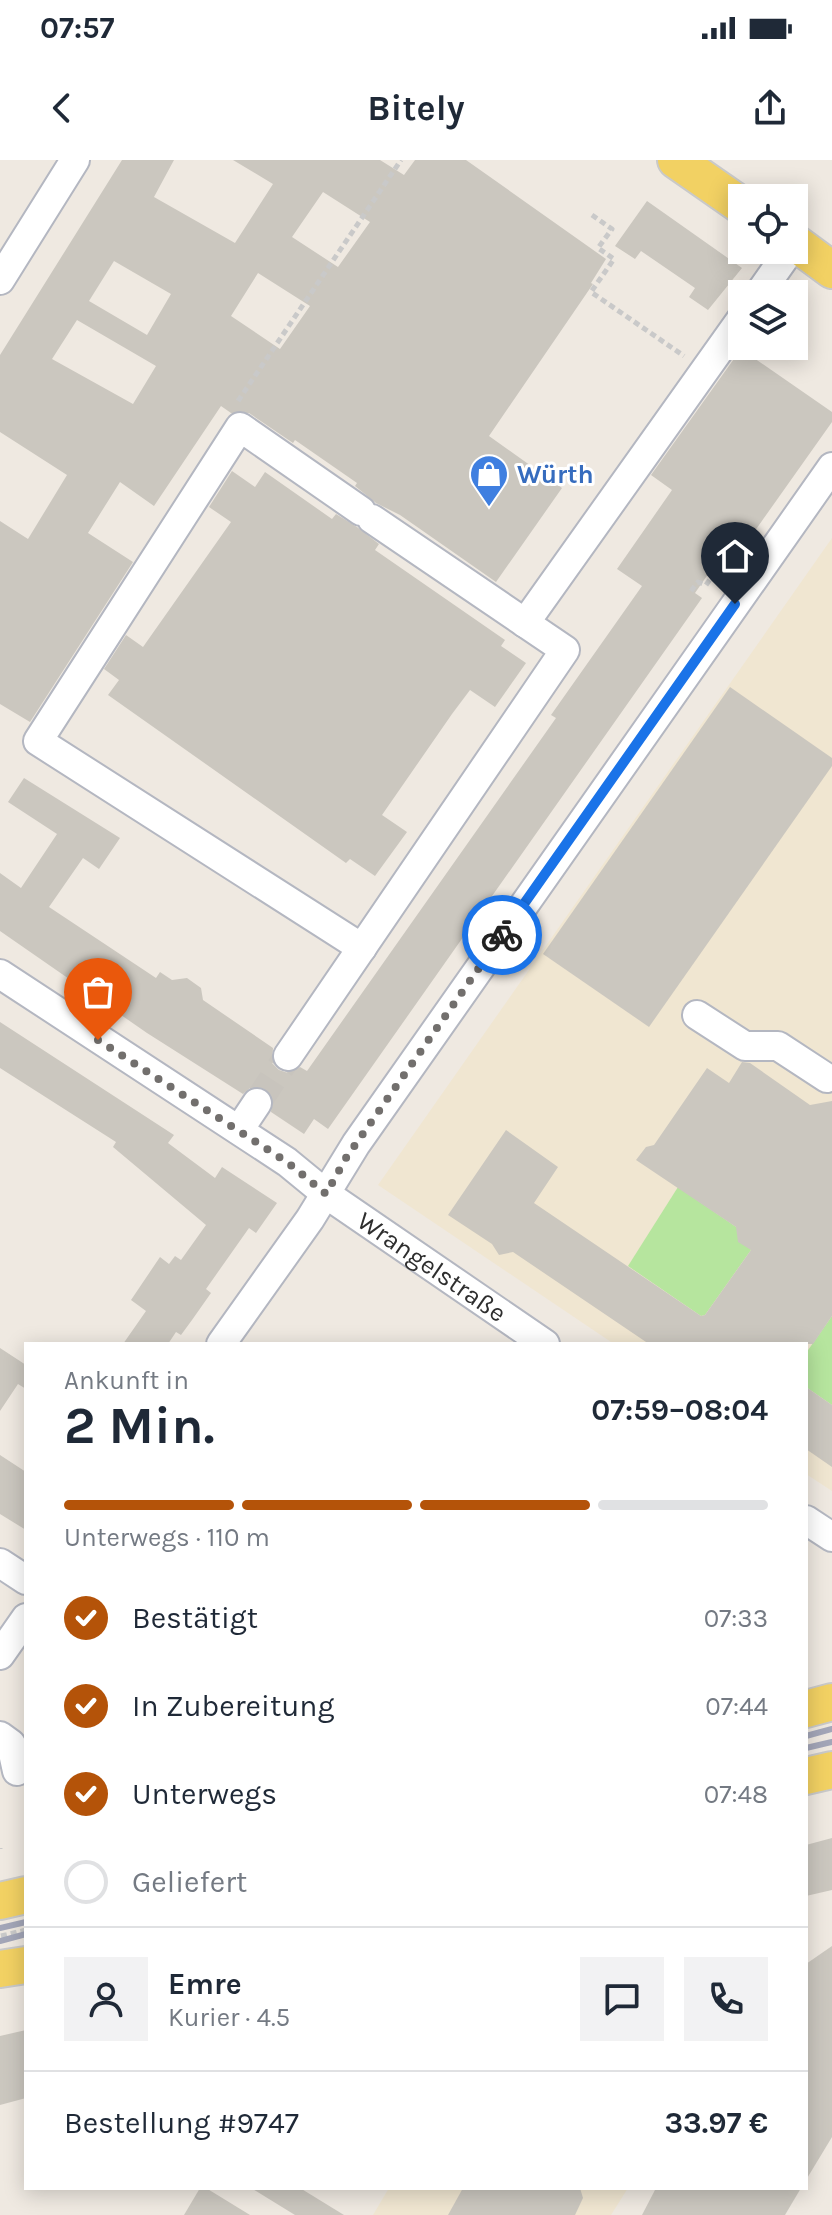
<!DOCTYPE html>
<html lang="de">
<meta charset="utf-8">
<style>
body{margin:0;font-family:Karla,sans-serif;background:#f2f2f3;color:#1f2937;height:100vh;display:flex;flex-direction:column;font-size:30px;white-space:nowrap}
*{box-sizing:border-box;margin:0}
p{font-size:26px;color:#747a83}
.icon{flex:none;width:44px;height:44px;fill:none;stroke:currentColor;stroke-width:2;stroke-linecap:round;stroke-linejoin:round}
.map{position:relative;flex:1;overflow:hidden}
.details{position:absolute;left:24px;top:1182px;width:784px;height:848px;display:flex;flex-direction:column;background:#fff;border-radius:0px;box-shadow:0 4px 20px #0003}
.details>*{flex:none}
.fabs{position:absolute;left:728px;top:24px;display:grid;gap:16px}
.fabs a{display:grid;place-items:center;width:80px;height:80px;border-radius:0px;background:#fff;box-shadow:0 4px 20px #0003;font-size:40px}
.pin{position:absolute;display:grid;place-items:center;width:68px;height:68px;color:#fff;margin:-82px -34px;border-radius:50% 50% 50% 0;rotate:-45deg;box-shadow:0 0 8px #0007}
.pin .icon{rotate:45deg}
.courier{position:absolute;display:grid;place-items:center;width:80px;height:80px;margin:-40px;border:6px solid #1a73e8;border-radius:50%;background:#fff;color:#222;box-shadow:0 2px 10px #0007}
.head em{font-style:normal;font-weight:700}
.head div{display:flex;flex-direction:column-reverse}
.head{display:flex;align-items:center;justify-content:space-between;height:136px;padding:0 40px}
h1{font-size:52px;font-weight:700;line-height:60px}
.bar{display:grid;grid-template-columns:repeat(4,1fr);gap:12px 8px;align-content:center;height:96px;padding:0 40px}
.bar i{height:10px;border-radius:6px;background:#e0e1e3}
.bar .active{background:#b45309}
.bar p{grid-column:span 4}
.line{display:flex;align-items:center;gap:20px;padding:0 40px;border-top:2px solid #e0e1e3}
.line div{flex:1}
.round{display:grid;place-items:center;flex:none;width:84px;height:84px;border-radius:0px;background:#f2f2f3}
ol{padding:0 40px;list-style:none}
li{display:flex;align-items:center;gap:24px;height:88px}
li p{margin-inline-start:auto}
li .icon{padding:8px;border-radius:50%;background:#b45309;color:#fff;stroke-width:4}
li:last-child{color:#747a83}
li i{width:44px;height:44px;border:4px solid #e0e1e3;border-radius:50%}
.status{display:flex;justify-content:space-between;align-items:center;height:56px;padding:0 40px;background:#fff;direction:ltr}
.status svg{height:22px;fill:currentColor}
header{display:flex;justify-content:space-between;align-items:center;height:104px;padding:0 40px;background:#fff;font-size:36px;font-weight:700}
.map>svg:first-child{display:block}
.education{fill:#f0e6d1}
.green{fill:#b6e59e}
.building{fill:#cbc7bf;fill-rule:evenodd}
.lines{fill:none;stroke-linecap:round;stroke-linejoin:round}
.minor-tunnel{stroke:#c8c4bd;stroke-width:28;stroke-dasharray:28 14;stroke-linecap:butt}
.minor-casing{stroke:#b4b7c1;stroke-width:32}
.major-casing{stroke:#c9c9c9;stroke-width:40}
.path{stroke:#c9c9c9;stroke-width:5;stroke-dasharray:6 4;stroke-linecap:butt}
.minor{stroke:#fff;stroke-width:28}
.major{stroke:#f2d163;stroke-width:36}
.rail{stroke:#a3a6b8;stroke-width:6}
.done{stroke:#726f6d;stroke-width:8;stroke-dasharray:0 14.4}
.route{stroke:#1a73e8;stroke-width:10}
.labels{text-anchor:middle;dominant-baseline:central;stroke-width:6;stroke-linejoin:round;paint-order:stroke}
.shop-label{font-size:26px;font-weight:bold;fill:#366cbe;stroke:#fff;text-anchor:start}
.street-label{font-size:26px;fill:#2e2e2e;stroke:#fff}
</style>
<div class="status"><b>07:57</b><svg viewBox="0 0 49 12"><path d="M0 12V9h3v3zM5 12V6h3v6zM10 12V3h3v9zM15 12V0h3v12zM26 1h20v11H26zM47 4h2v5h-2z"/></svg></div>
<header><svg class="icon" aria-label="back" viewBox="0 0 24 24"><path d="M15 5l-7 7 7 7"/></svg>Bitely<svg class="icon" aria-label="share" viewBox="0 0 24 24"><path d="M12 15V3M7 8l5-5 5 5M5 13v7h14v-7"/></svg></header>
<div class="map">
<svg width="832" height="2055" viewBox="0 0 832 2055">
<rect width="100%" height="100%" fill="#efe9e1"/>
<!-- education -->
<g class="education">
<polygon points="832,378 832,1331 806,1314 806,1184 614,1184 378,1025"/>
<polygon points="389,2028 628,2028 611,2055 373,2055"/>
</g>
<!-- green -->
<g class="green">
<polygon points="678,1027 742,1071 751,1090 705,1155 701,1156 628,1106"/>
<polygon points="832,1156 832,1245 806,1227 806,1193"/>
</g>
<!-- building -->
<g class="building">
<path d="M122,0h52l-20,37 81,46 38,-59 -40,-24h147l24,15 11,-15h51l140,99 -15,24 2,1 -104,152 73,52 -66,94 -96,-67 -24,-12 -21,-17 2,-3 -62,-43 -2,3 -44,-30h-18l-10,-7 -67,100 -34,-24 -32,51 45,29 -103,160 -30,-18v-183l28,18 39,-64 -67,-43v-77zM323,32l47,30 -32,45 -46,-30zM114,101l57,33 -24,41 -58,-34zM258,113l52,33 -30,43 -49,-33zM77,160l79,46 -23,38 -81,-45z"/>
<polygon points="647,41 742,108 708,150 689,137 695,128 641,91 635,99 615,86"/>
<polygon points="741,189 832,252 832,262 747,382 736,374 695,433 702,438 328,969 314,959 304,974 271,952 272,936 266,928 250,928 243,934 147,873 0,771 0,713 21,728 57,674 8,642 24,618 120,678 99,709 83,698 49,747 156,818 160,812 172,820 187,818 201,828 203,840 273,888 272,903 279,910 288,913 300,907 307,911 556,558 551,555 642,426 617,409 672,330 651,315"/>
<polygon points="232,311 255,327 265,312 332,359 336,354 357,367 379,384 375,390 505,480 501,486 526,503 495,547 470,530 452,554 382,655 407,672 375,716 350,699 346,703 108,535 119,520 104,509 126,475 143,487 231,362 209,347"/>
<polygon points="730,527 832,598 832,606 649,867 543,794"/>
<polygon points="0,862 174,975 168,983 215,1018 222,1007 277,1043 256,1073 249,1068 206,1129 211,1133 192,1160 181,1175 176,1172 168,1184 123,1184 146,1151 131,1140 160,1097 169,1104 175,1096 181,1100 206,1065 113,987 116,982 0,908"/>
<polygon points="742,902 750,903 810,945 832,941 832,1156 813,1184 649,1184 513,1092 499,1095 492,1084 448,1055 506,970 558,1007 534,1043 701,1156 705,1155 751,1090 738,1082 736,1067 636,1000 646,987 654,985 707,908 729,923"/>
<polygon points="0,1188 26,1205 26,1229 18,1224 0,1251"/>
<polygon points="806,1227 832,1245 832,1307 806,1289"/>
<polygon points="0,1295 26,1312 26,1370 0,1354"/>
<polygon points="832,1678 832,1730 806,1736 806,1685"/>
<polygon points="832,1786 832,1977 806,2020 806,1804"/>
<polygon points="26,1870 26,1938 0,1945 0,1876"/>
<polygon points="200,2028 206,2028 250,2055 184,2055"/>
<polygon points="251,2028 300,2028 344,2055 295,2055"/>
<polygon points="463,2028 580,2028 583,2038 575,2055 448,2055"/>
<polygon points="656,2028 801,2028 785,2055 642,2055"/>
</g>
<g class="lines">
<!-- minor-tunnel -->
<polyline class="minor-tunnel" points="257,943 288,896"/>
<defs>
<g id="minor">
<polyline points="0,120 75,0"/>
<polyline points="759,134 790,90"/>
<polyline points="361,351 240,267 38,581 362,788"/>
<polyline points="525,463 742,158"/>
<path id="s1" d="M0,814l287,188 39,32 219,150"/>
<polyline points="697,855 745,886 778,886 827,918"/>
<polyline points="288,896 565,490 372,359"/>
<polyline points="239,970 257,943"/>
<polyline points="221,1184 310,1059 356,984 832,307"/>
<polyline points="806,1360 832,1377"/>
<polyline points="0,1403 26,1420"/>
<polyline points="0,1495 26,1458"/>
<polyline points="0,1576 11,1584 17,1611"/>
</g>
<g id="major">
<polyline points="676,0 742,46"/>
<polyline points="794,82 832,110"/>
<polyline points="806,1549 832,1542"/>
<polyline points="806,1616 832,1610"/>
<polyline points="0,1741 26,1735"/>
<polyline points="0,1809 26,1805"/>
</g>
</defs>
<!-- minor casing -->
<use href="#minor" class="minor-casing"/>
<!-- major casing -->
<use href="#major" class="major-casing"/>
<!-- path -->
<g class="path">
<polyline points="592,55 612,69 598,88 614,99 591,132 684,196"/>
<polyline points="238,241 401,0"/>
<polyline points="724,391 736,399"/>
<polyline points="691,431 698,422 706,425 716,411 723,416"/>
<polyline points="0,1688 0,1689"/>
<polyline points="1,1776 26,1770"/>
</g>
<!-- minor -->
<use href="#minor" class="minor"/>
<!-- major -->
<use href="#major" class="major"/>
<!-- rail -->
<g class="rail">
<polyline points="806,1576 832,1569"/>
<polyline points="806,1588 832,1582"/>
<polyline points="0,1768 26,1762"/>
<polyline points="0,1781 26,1774"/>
</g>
</g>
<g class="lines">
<!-- done -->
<polyline class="done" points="98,880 287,1002 326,1034 346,998 502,775"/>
<!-- route -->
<polyline class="route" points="502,775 735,444"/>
</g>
<!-- icons -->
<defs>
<symbol id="shop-pin" viewBox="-11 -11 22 30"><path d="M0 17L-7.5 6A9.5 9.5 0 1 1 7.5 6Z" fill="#3f7fe0" stroke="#fff"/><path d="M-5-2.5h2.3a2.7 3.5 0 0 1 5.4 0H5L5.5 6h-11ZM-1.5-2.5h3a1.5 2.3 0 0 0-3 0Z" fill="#fff"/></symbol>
</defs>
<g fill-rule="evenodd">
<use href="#shop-pin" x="467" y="292" width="44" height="60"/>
</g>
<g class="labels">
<!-- shop labels -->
<g class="shop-label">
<text x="517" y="314">Würth</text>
</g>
<!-- street labels -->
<g class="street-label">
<text stroke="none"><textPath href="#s1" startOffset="522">Wrangelstraße</textPath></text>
</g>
</g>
</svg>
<div class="fabs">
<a><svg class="icon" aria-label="locate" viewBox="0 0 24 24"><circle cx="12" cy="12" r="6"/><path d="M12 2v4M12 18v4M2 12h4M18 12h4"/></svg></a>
<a><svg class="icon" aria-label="layers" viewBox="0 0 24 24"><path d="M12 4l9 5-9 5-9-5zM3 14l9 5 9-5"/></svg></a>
</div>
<div class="pin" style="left:98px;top:880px;background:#ea580c"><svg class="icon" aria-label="bag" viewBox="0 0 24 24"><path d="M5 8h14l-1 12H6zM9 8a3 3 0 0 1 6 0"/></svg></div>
<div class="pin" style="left:735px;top:444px;background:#1f2937"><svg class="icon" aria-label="home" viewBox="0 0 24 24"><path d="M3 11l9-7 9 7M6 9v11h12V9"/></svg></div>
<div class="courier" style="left:502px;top:775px"><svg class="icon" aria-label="bike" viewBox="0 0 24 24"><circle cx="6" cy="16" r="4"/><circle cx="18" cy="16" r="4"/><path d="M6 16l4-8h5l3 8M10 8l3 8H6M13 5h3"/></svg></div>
<section class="details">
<div class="head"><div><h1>2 Min.</h1><p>Ankunft in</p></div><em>07:59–08:04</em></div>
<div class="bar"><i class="active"></i><i class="active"></i><i class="active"></i><i></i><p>Unterwegs · 110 m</p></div>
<ol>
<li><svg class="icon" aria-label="check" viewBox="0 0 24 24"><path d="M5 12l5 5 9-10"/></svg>Bestätigt<p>07:33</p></li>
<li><svg class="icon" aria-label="check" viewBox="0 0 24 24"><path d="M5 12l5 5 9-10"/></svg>In Zubereitung<p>07:44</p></li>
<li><svg class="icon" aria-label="check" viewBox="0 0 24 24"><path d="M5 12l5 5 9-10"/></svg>Unterwegs<p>07:48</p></li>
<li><i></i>Geliefert</li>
</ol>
<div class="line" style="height:144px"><a class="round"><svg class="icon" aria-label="person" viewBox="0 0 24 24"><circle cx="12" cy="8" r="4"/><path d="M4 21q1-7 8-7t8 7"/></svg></a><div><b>Emre</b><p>Kurier · 4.5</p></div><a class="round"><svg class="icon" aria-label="chat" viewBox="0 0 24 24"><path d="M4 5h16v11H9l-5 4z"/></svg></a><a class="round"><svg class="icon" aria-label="phone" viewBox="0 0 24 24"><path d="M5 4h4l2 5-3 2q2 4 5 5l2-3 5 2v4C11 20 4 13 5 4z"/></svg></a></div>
<div class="line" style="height:104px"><div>Bestellung #9747</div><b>33.97 €</b></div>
</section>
</div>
